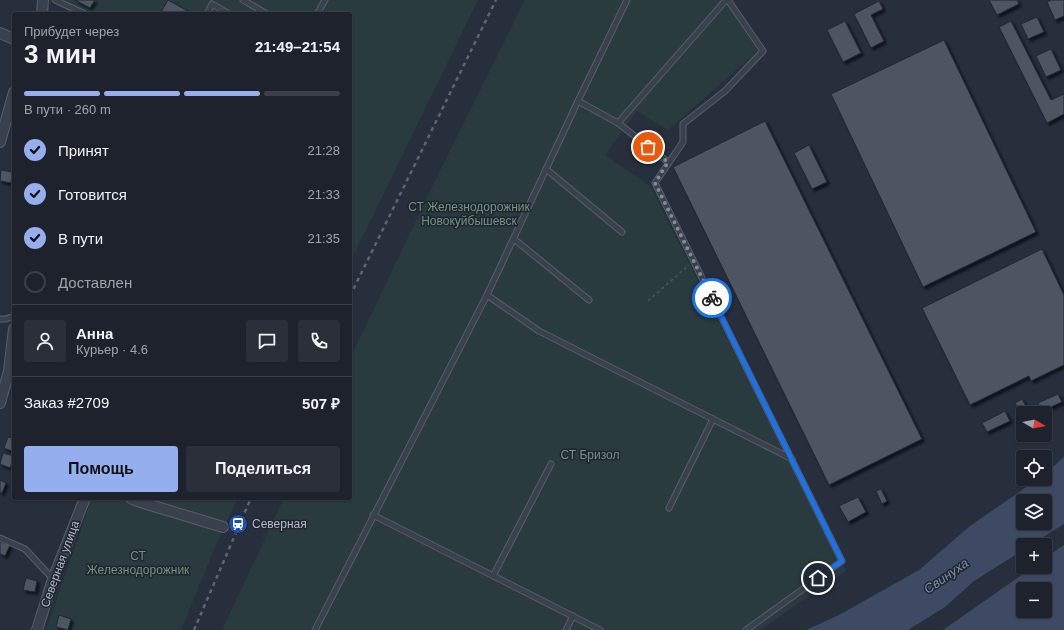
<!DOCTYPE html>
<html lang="ru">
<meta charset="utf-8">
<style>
body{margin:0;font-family:Arial,sans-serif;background:#2a2f39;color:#f1f3f6;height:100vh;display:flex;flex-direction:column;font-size:15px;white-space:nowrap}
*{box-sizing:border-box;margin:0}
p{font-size:13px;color:#a0a4aa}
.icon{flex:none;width:22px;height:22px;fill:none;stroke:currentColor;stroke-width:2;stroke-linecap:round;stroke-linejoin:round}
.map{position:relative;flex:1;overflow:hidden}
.panel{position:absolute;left:12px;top:12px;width:340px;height:488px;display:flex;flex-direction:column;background:#1d222d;border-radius:4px;box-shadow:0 1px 3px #0004,0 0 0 1px #3b3f49}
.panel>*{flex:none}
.needle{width:26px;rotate:99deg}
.tools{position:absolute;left:1016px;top:406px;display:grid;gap:8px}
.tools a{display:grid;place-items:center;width:36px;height:36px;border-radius:4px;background:#1d222d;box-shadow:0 1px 3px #0004,0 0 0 1px #3b3f49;font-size:20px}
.pin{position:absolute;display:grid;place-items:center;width:34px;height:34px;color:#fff;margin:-17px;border:2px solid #fff;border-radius:50%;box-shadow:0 1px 4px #0007}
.courier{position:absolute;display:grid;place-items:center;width:40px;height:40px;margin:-20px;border:3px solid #1a73e8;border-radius:50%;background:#fff;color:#222;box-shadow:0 1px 5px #0007}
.summary em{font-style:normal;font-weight:800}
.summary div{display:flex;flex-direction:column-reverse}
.summary{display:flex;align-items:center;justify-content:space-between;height:68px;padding:0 12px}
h1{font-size:26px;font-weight:800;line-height:30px}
.bar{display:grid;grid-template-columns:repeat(4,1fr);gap:6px 4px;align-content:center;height:48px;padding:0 12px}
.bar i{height:5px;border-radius:3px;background:#3b3f49}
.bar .selected{background:#95afee}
.bar p{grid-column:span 4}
.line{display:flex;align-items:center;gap:10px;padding:0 12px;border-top:1px solid #3b3f49}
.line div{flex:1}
.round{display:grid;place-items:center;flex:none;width:42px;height:42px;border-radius:4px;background:#2a2f39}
ol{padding:0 12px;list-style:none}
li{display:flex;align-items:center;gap:12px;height:44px}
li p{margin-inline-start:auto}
li .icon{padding:4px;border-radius:50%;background:#95afee;color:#111;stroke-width:4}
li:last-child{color:#a0a4aa}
li i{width:22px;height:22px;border:2px solid #3b3f49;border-radius:50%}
.action{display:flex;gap:8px;margin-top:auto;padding:8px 12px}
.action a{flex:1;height:46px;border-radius:4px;background:#95afee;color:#111;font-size:16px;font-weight:800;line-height:46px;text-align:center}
.action a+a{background:#2a2f39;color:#f1f3f6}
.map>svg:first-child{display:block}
.green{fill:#293b3e}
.water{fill:#3e4a63;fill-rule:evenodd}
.building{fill:#4d5564;stroke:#212733;filter:url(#shadow)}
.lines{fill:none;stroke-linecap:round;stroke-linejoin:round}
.service-casing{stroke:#585e6a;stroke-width:7}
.minor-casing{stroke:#585e6a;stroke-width:12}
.path{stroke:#48585c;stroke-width:1.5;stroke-dasharray:3 3;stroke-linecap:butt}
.service{stroke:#3a404c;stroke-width:5}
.minor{stroke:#3a404c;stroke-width:10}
.rail{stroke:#5d6473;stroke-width:2.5;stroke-dasharray:4 4;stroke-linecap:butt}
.done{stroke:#848a96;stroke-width:4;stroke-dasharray:0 7.2}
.route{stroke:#1a73e8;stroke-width:5}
.labels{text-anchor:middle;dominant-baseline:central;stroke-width:3;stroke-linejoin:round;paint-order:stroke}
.park-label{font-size:12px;fill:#70967c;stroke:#1f2531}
.poi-label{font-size:12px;fill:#b6bbc7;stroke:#1f2531;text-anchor:start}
.street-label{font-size:12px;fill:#b6bbc7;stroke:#1f2531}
.water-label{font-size:13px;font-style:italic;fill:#818fac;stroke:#1f2531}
</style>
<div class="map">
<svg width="1064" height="630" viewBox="0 0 1064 630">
<defs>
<filter id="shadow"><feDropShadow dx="2.5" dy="2.5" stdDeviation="1" flood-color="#0009"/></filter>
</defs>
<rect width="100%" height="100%" fill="#272e3c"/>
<!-- green -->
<g class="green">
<polygon points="55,0 478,0 350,263 350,14 84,14"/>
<polygon points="525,0 725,0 758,51 668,130 637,111 605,155 650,186 846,571 760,630 222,630 284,498 350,498 350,359 428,195"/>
<polygon points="92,498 238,498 218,540 181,630 46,630"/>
</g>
<!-- water -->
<g class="water">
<path d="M1064,457v67l-34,21h-7v5l-49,31 -29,26 -37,23h-102l33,-15 80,-45 51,-44 68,-47h7v-5zM1023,501h22v22h-22z"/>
<path d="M1064,545v85h-121l90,-63h12v-9zM1023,589h22v22h-22z"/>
</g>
<!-- building -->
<g class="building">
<polygon points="75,0 95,0 90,8"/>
<polygon points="168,0 191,13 190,14 160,14"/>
<polygon points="989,0 1017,0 1019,4 997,15"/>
<polygon points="1051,0 1064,0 1064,17 1064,16 1055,20 1047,2"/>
<polygon points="879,1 883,9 871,15 884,41 871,48 854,14"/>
<polygon points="1037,17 1044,32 1028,39 1021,24"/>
<polygon points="845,21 861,53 843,62 827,30"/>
<polygon points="1011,21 1051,100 1064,94 1064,114 1047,123 999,27"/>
<polygon points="944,40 1036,232 923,287 831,94"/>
<polygon points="1051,49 1061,70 1046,77 1036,56"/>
<polygon points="765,121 922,439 829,485 673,167"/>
<polygon points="809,145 827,182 812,189 794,153"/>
<polygon points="1,170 13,172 11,183 0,181"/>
<polygon points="1042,249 1064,295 1064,365 1031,381 1029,376 970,405 922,308"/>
<polygon points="1058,394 1062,402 1042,411 1038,403"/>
<polygon points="1022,399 1028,410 1021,414 1015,403"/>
<polygon points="1005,411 1010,421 987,432 982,423"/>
<polygon points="8,437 14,439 14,452 4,448"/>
<polygon points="3,453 14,456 10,468 0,464"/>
<polygon points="0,480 6,483 2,493 0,493"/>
<polygon points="881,489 887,501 882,504 876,491"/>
<polygon points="858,497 866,512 848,522 839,506"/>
<polygon points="0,542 10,545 5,556 0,554"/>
<polygon points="26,578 37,581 35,592 23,590"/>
<polygon points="59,615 71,619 68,630 56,627"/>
</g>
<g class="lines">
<defs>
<g id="service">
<polyline points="55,0 85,14"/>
<polyline points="243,0 267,14"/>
<polyline points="728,0 763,51 725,91 683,124 683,142 655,183 842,561 746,630"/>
<polyline points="207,14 212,4 229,14"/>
<polyline points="317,14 325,0"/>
<polyline points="578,101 618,123 668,162"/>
<polyline points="618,123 726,0"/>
<polyline points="546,169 622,232"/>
<polyline points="514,239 589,300"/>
<polyline points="487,295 539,331 792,459"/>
<polyline points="0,319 6,319 14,316"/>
<polyline points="669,508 713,419"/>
<polyline points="373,515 600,630"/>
<polyline points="0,538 25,549 53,579"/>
<polyline points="493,576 551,464"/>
<polyline points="315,630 487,295 578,101 627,0"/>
<polyline points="566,630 573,616"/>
</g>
<g id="minor">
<polyline points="42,14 43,0"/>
<polyline points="0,33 14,39"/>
<polyline points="0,142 14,92"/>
<polyline points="0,403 9,371 14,329"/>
<polyline points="131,498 137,501 223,527"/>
<polyline points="37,630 53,579 85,498"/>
</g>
</defs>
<!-- service casing -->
<use href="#service" class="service-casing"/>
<!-- minor casing -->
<use href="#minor" class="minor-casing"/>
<!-- path -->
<polyline class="path" points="648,301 689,265"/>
<!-- service -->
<use href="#service" class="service"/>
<!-- minor -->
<use href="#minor" class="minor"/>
<!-- rail -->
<g class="rail">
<polyline points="350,296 496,0"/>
<polyline points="194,630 251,498"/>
</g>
</g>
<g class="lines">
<!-- done -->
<polyline class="done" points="648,147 668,162 655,183 712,298"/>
<!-- route -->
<polyline class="route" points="712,298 842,561 818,578"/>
</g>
<!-- icons -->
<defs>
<symbol id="station-disc" viewBox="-11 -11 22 22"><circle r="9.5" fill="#1a4fb4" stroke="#1f2531"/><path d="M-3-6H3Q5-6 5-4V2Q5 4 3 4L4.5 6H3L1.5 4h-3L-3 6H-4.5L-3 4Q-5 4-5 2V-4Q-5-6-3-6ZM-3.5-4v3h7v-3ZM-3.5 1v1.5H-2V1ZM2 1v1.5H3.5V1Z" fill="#fff"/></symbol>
</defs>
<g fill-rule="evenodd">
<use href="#station-disc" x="227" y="513" width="22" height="22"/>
</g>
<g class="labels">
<!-- park labels -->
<g class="park-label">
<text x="469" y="207">СТ Железнодорожник<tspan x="469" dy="14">Новокуйбышевск</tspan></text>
<text x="590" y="455">СТ Бризол</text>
<text x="138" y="556">СТ<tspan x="138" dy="14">Железнодорожник</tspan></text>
</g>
<!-- poi labels -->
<g class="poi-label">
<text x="252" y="524">Северная</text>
</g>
<!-- street labels -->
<g class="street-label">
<text transform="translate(60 564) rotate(-70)">Северная улица</text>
</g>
<!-- water labels -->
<g class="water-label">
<text transform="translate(946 576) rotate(-35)">Свинуха</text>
</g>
</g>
</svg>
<div class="tools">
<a><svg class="needle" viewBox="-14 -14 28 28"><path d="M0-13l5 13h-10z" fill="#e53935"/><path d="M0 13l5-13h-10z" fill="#a0a4aa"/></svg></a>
<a><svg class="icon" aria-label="locate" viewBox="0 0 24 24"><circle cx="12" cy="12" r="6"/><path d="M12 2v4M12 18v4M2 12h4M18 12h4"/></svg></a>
<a><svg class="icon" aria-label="layers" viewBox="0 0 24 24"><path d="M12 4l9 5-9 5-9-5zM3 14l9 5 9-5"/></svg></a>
<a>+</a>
<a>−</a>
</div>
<div class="pin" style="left:648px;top:147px;background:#ea580c"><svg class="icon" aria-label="bag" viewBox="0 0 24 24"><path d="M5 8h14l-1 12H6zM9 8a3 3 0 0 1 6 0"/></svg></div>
<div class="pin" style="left:818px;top:578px;background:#1f2937"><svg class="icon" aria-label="home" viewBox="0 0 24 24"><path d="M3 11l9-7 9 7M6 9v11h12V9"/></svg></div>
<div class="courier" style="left:712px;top:298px"><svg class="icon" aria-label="bike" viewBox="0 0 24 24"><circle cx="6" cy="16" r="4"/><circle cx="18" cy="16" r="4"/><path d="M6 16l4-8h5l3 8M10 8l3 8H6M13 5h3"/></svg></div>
<section class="panel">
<div class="summary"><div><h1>3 мин</h1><p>Прибудет через</p></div><em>21:49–21:54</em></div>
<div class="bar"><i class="selected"></i><i class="selected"></i><i class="selected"></i><i></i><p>В пути · 260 m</p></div>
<ol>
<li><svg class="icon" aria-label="check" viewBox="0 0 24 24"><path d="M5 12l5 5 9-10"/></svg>Принят<p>21:28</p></li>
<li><svg class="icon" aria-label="check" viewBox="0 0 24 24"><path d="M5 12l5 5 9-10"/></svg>Готовится<p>21:33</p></li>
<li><svg class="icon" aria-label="check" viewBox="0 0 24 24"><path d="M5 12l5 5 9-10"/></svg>В пути<p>21:35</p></li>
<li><i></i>Доставлен</li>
</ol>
<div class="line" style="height:72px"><a class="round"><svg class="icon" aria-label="person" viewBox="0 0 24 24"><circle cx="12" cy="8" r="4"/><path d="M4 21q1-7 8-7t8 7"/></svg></a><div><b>Анна</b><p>Курьер · 4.6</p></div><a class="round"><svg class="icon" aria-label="chat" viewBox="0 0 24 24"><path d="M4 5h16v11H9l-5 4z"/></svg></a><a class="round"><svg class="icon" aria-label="phone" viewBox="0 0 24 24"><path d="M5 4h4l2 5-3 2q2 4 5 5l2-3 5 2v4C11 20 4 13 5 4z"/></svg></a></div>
<div class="line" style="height:52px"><div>Заказ #2709</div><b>507 ₽</b></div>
<div class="action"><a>Помощь</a><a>Поделиться</a></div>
</section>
</div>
